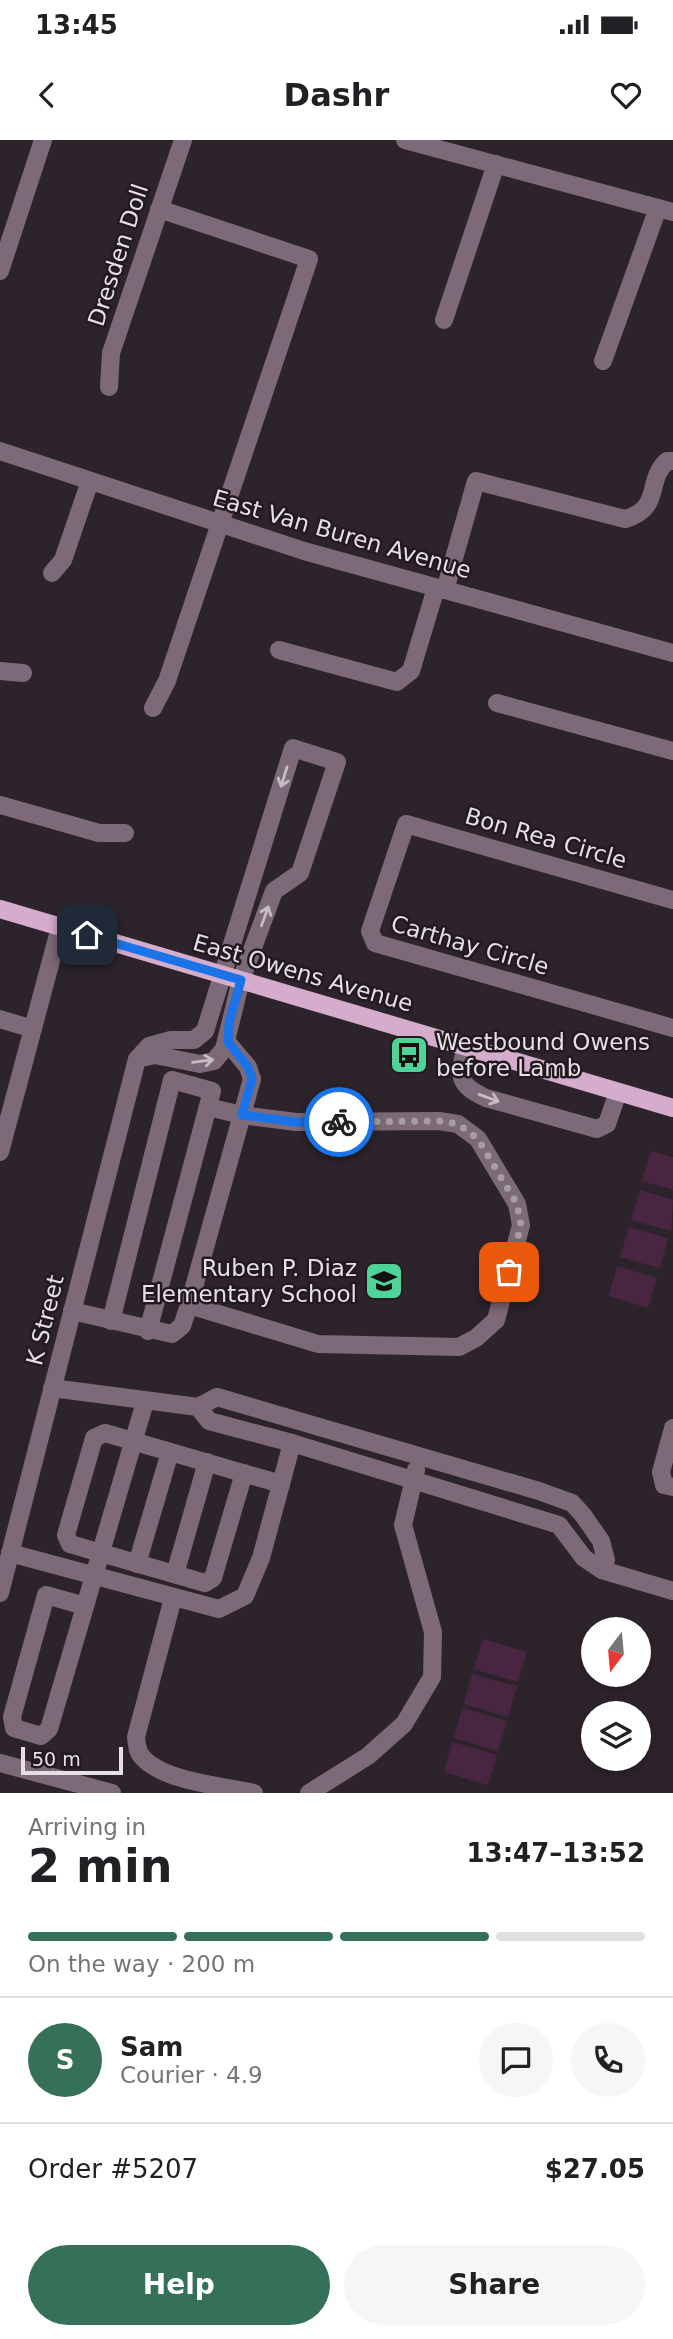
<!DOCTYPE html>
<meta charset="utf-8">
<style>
body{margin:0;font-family:"DejaVu Sans",sans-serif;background:#f6f6f6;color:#202124;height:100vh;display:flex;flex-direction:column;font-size:26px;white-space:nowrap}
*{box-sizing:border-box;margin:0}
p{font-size:23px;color:#757577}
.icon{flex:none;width:38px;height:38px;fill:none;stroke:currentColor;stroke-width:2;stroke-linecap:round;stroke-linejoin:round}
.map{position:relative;height:1653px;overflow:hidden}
.drawer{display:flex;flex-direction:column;background:#fff;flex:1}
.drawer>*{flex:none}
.needle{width:46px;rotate:196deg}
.fabs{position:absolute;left:581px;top:1477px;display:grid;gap:14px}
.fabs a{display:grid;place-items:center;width:70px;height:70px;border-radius:50%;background:#fff;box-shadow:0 4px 10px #0003;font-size:35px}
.scale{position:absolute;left:21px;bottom:18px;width:102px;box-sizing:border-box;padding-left:7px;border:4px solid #e6dfe4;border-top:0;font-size:19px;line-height:24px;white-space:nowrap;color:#e6dfe4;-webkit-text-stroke:5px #231a21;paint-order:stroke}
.pin{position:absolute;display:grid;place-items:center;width:60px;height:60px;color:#fff;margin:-30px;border-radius:14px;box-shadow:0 4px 10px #0006}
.courier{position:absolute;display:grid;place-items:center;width:70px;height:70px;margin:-35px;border:5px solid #1a73e8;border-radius:50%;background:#fff;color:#222;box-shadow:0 2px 9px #0007}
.overview em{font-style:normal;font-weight:700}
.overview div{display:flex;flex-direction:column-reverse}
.overview{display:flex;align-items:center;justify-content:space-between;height:119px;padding:0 28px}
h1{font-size:46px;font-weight:700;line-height:52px}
.bar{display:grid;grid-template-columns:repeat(4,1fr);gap:10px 7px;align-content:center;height:84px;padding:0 28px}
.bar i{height:9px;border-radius:5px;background:#e0e0e0}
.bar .active{background:#357159}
.bar p{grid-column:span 4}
.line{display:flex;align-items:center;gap:18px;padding:0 28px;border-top:2px solid #e0e0e0}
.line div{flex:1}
.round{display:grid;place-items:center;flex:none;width:74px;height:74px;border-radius:37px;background:#f6f6f6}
.action{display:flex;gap:14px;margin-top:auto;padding:14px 28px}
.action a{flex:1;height:80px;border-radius:42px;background:#357159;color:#fff;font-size:28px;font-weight:700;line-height:80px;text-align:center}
.action a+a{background:#f6f6f6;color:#202124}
.status{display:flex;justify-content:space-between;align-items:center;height:49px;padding:0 35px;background:#fff;direction:ltr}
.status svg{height:19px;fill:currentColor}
header{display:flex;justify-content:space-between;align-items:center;height:91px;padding:0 28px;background:#fff;font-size:32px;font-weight:700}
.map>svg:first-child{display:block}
.green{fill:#482641}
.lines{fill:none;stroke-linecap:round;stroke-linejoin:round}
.minor{stroke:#7d6a78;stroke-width:18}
.major{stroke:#d5accb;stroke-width:18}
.oneway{stroke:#c6bcc4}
.done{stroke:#a59ea3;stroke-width:7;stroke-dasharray:0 12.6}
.route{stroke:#1a73e8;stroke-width:9}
.labels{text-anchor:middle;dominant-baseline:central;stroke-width:5;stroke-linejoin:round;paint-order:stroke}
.street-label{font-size:23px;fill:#e6dfe4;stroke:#231a21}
.poi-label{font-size:23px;fill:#e6dfe4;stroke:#231a21;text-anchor:start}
</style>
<div class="status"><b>13:45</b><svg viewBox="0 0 49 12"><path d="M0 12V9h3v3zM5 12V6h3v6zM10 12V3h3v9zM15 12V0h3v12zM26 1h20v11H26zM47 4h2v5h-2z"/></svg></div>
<header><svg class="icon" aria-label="back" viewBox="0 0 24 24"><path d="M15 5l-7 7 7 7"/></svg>Dashr<svg class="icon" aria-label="heart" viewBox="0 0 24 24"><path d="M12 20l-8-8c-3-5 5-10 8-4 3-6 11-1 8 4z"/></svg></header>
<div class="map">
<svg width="673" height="1653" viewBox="0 0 673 1653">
<rect width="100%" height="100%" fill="#2d242b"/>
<!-- green -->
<g class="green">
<polygon points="651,1011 673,1017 673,1050 642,1041"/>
<polygon points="640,1050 673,1060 671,1091 631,1080"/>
<polygon points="629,1087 668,1098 660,1128 620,1117"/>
<polygon points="617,1126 657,1138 648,1168 609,1156"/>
<polygon points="483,1499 527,1512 518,1542 474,1529"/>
<polygon points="472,1534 517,1546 508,1577 464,1564"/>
<polygon points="462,1568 507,1581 498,1611 454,1598"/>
<polygon points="452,1602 497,1615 488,1645 444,1632"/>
</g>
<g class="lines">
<!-- minor -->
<g class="minor">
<polyline points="405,0 673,72"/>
<polyline points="0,131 43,0"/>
<polyline points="444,180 496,24"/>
<polyline points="603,221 658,68"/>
<polyline points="109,247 111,213 183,0"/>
<polyline points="0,311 304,411 673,513"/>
<polyline points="52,433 63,420 90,341"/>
<path d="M445,450l31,-109 149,38c38,-11 20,-38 42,-58h6"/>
<polyline points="279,510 397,542 411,531 436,448"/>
<polyline points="0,531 23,533"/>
<polyline points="497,563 673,611"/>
<polyline points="153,568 167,541 309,119 159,69"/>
<polyline points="0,665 99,693 125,693"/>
<polyline points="673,760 406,684 370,791 375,803 673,888"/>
<polyline points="0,879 33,889"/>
<path d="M466,906c-7,30 -10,38 20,52l111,31 10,-5 11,-32"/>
<polyline points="0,1012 60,787"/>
<polyline points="189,1165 318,1204 459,1207 476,1198 496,1180 521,1085 517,1064 478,999 458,984 439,981 296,982 242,975 208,967"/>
<polyline points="72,1171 172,1194 182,1186 189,1165 252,939 248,927 227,902"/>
<polyline points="111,1181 172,940 212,951 148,1191"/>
<polyline points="52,1248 198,1267"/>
<polygon points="217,1257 539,1351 572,1363 583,1375 601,1401 606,1420 602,1430 584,1418 559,1385 292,1303 209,1281 198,1267"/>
<polyline points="673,1288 661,1332 664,1345 673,1347"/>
<polyline points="244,1333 213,1438 205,1443 70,1404 66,1395 94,1298 105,1293 281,1344"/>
<polyline points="10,1413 219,1469 245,1456 261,1418 292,1303"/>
<polyline points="137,1424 170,1312"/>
<polyline points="602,1430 673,1451"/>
<polyline points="175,1434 207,1322"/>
<polyline points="0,1453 137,919 149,906 171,900 194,900 205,891 293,608 337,622 300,733 274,751 241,840 224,909 214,921 200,924 155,915 137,919"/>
<path d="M173,1458l-37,139c1,8 1,15 7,21 23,24 80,28 111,35"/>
<polyline points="85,1466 46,1455 12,1577 14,1588 41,1596 49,1589 145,1262"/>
<polyline points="0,1623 112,1653"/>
<polyline points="309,1653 368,1616 404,1584 432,1537 433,1492 403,1385 416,1330"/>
</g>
<!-- major -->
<polyline class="major" points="0,769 673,968"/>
</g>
<!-- one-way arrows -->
<defs><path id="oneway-shaft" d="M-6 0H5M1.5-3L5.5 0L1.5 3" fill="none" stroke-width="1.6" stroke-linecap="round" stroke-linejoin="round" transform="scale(1.75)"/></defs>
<g class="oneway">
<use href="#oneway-shaft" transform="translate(284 637) rotate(107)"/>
<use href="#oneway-shaft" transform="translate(265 776) rotate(-70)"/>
<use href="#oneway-shaft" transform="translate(203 921) rotate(-8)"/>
<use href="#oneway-shaft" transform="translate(489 958) rotate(20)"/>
</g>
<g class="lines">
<!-- done -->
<polyline class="done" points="339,982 439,981 458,984 478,999 517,1064 521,1085 509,1132"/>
<!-- route -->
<polyline class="route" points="87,795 241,840 229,883 228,902 248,927 252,939 242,975 296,982 339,982"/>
</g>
<!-- icons -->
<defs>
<symbol id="bus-square" viewBox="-11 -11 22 22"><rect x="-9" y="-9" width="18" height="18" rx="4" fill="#4fd399" stroke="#231a21"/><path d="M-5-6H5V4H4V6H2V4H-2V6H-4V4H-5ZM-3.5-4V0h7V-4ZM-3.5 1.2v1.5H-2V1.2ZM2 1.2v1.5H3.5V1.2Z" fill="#111"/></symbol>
<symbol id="school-square" viewBox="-11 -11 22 22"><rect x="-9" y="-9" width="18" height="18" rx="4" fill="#4fd399" stroke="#231a21"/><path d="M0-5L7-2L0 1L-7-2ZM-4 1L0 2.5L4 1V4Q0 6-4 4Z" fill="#111"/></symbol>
</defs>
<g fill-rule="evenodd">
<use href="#bus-square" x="387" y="893" width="44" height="44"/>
<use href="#school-square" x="362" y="1119" width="44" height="44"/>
</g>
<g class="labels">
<!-- street labels -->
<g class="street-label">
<text transform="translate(118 115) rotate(-72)">Dresden Doll</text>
<text transform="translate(342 394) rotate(16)">East Van Buren Avenue</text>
<text transform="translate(546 698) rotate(16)">Bon Rea Circle</text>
<text transform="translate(470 805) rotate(16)">Carthay Circle</text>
<text transform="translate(303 833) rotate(16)">East Owens Avenue</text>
<text transform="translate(45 1180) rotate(-76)">K Street</text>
</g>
<!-- poi labels -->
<g class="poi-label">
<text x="436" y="902">Westbound Owens<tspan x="436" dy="26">before Lamb</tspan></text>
<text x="357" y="1128" text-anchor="end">Ruben P. Diaz<tspan x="357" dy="26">Elementary School</tspan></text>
</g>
</g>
</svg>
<div class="fabs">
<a><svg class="needle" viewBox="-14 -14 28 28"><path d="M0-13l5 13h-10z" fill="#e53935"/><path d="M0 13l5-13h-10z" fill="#757577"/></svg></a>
<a><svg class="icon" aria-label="layers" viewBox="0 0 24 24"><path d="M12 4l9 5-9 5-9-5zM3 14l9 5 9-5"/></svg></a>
</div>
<div class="scale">50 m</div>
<div class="pin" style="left:509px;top:1132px;background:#ea580c"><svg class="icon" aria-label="bag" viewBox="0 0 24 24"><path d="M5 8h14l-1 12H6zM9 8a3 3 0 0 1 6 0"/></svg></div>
<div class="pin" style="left:87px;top:795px;background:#1f2937"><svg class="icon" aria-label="home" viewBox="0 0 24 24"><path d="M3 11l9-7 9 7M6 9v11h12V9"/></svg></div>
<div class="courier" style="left:339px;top:982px"><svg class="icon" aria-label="bike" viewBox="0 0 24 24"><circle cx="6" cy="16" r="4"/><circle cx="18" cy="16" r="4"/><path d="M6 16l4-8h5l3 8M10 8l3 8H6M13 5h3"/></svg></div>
</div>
<section class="drawer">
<div class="overview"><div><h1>2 min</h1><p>Arriving in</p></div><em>13:47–13:52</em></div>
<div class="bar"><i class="active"></i><i class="active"></i><i class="active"></i><i></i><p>On the way · 200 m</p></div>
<div class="line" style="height:126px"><b class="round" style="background:#357159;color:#fff">S</b><div><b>Sam</b><p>Courier · 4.9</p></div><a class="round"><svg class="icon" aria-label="chat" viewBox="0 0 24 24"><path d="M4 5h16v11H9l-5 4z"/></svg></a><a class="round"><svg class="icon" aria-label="phone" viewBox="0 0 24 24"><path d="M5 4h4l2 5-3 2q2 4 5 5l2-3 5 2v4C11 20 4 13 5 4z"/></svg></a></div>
<div class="line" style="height:91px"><div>Order #5207</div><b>$27.05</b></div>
<div class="action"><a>Help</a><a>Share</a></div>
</section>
